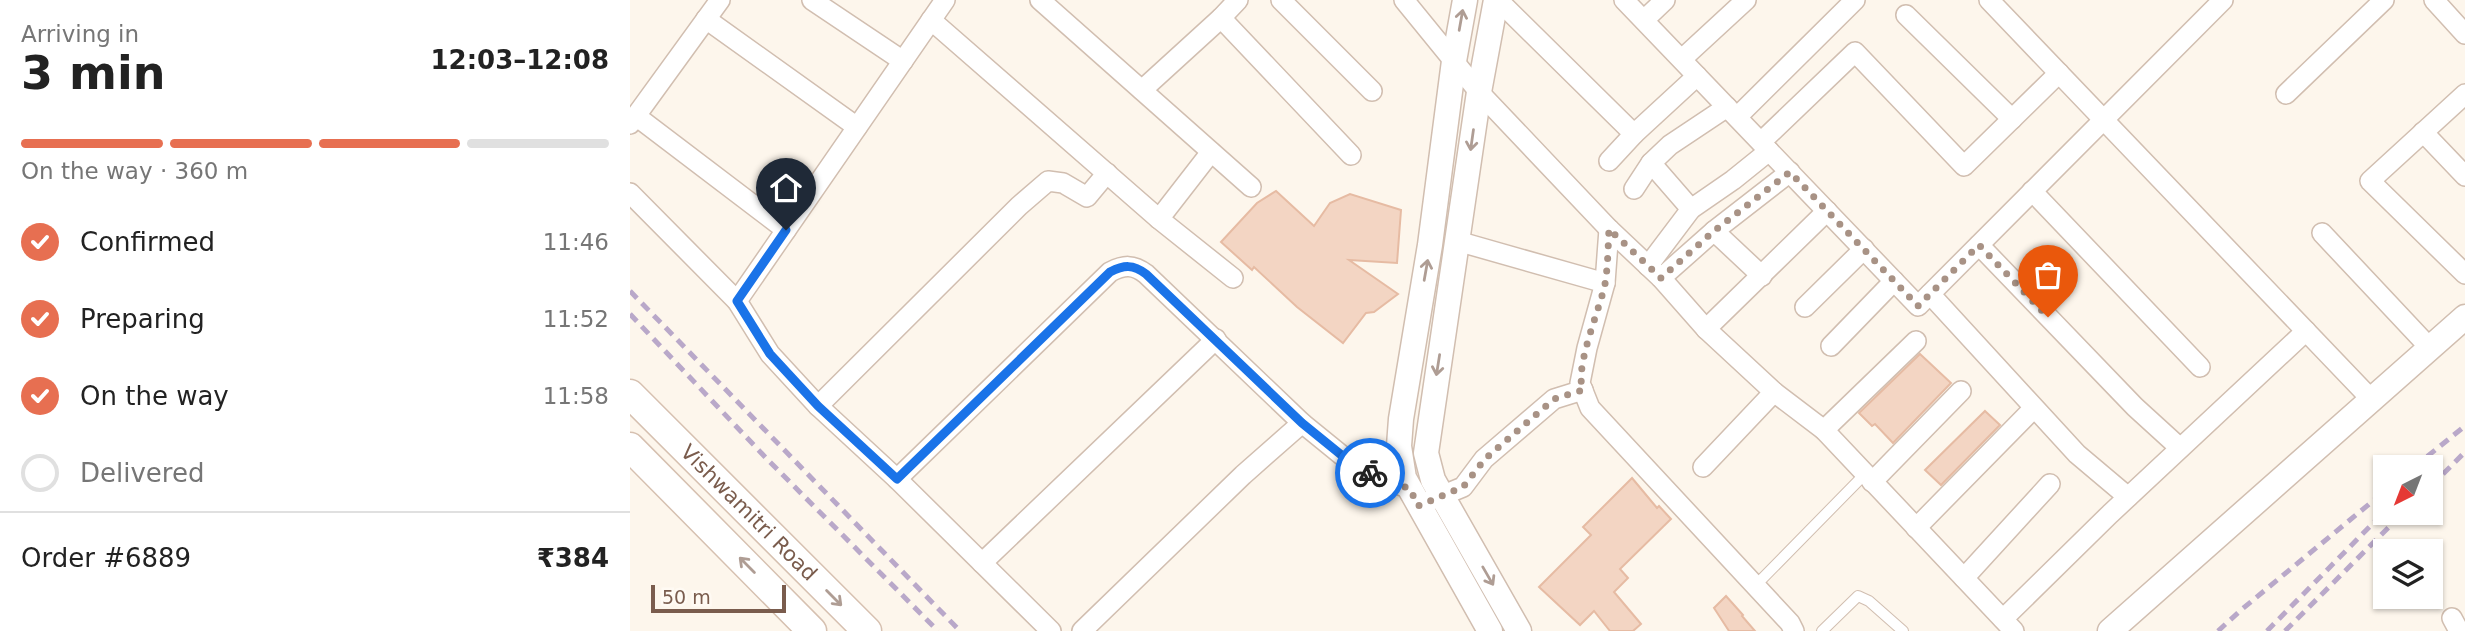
<!DOCTYPE html>
<meta charset="utf-8">
<style>
body{margin:0;font-family:"DejaVu Sans",sans-serif;background:#f6f6f6;color:#222;height:100vh;display:flex;flex-direction:column;font-size:26px;white-space:nowrap}
*{box-sizing:border-box;margin:0}
p{font-size:23px;color:#767676}
.icon{flex:none;width:38px;height:38px;fill:none;stroke:currentColor;stroke-width:2;stroke-linecap:round;stroke-linejoin:round}
.map{position:relative;flex:1;overflow:hidden}
.drawer{display:flex;flex-direction:column;background:#fff;width:630px}
.drawer>*{flex:none}
.needle{width:46px;rotate:222deg}
.buttons{position:absolute;left:1743px;top:455px;display:grid;gap:14px}
.buttons a{display:grid;place-items:center;width:70px;height:70px;border-radius:0px;background:#fff;box-shadow:0 2px 5px #0004;font-size:35px}
.scale{position:absolute;left:21px;bottom:18px;width:135px;box-sizing:border-box;padding-left:7px;border:4px solid #7a5c4d;border-top:0;font-size:19px;line-height:24px;white-space:nowrap;color:#7a5c4d;-webkit-text-stroke:5px #fffaf3;paint-order:stroke}
.pin{position:absolute;display:grid;place-items:center;width:60px;height:60px;color:#fff;margin:-72px -30px;border-radius:50% 50% 50% 0;rotate:-45deg;box-shadow:0 0 7px #0007}
.pin .icon{rotate:45deg}
.courier{position:absolute;display:grid;place-items:center;width:70px;height:70px;margin:-35px;border:5px solid #1a73e8;border-radius:50%;background:#fff;color:#222;box-shadow:0 2px 9px #0007}
.overview em{font-style:normal;font-weight:800}
.overview div{display:flex;flex-direction:column-reverse}
.overview{display:flex;align-items:center;justify-content:space-between;height:119px;padding:0 21px}
h1{font-size:46px;font-weight:800;line-height:52px}
.bar{display:grid;grid-template-columns:repeat(4,1fr);gap:10px 7px;align-content:center;height:84px;padding:0 21px}
.bar i{height:9px;border-radius:5px;background:#e0e0e0}
.bar .current{background:#e76f51}
.bar p{grid-column:span 4}
.line{display:flex;align-items:center;gap:18px;padding:0 21px;border-top:2px solid #e0e0e0}
.line div{flex:1}
ol{padding:0 21px;list-style:none}
li{display:flex;align-items:center;gap:21px;height:77px}
li p{margin-inline-start:auto}
li .icon{padding:7px;border-radius:50%;background:#e76f51;color:#fff;stroke-width:4}
li:last-child{color:#767676}
li i{width:38px;height:38px;border:4px solid #e0e0e0;border-radius:50%}
main{display:flex;flex:1;min-height:0}
.map>svg:first-child{display:block}
.building{fill:#f3d5c3;stroke:#e6bba3;stroke-width:2}
.lines{fill:none;stroke-linecap:round;stroke-linejoin:round}
.service-casing{stroke:#d1beb0;stroke-width:12}
.minor-casing{stroke:#d1beb0;stroke-width:22}
.tertiary-casing{stroke:#d1beb0;stroke-width:27}
.secondary-casing{stroke:#d6c0b0;stroke-width:31}
.service{stroke:#fff;stroke-width:10}
.minor{stroke:#fff;stroke-width:19}
.tertiary{stroke:#fff;stroke-width:24}
.secondary{stroke:#fff;stroke-width:28}
.rail{stroke:#b9a8c9;stroke-width:5;stroke-dasharray:10 7;stroke-linecap:butt}
.oneway{stroke:#af9d94}
.done{stroke:#a89285;stroke-width:7;stroke-dasharray:0 12.6}
.route{stroke:#1a73e8;stroke-width:9}
.labels{text-anchor:middle;dominant-baseline:central;stroke-width:5;stroke-linejoin:round;paint-order:stroke}
.street-label{font-size:21px;fill:#7a5c4d;stroke:#fffaf3}
</style>
<main>
<section class="drawer">
<div class="overview"><div><h1>3 min</h1><p>Arriving in</p></div><em>12:03–12:08</em></div>
<div class="bar"><i class="current"></i><i class="current"></i><i class="current"></i><i></i><p>On the way · 360 m</p></div>
<ol>
<li><svg class="icon" aria-label="check" viewBox="0 0 24 24"><path d="M5 12l5 5 9-10"/></svg>Confirmed<p>11:46</p></li>
<li><svg class="icon" aria-label="check" viewBox="0 0 24 24"><path d="M5 12l5 5 9-10"/></svg>Preparing<p>11:52</p></li>
<li><svg class="icon" aria-label="check" viewBox="0 0 24 24"><path d="M5 12l5 5 9-10"/></svg>On the way<p>11:58</p></li>
<li><i></i>Delivered</li>
</ol>
<div class="line" style="height:91px"><div>Order #6889</div><b>₹384</b></div>
</section>
<div class="map">
<svg width="1835" height="631" viewBox="0 0 1835 631">
<rect width="100%" height="100%" fill="#fdf6ec"/>
<!-- building -->
<g class="building">
<polygon points="646,191 684,226 700,203 720,194 771,210 767,263 719,260 768,294 744,312 736,313 713,343 667,307 624,267 622,270 591,242 627,203"/>
<polygon points="1290,354 1321,383 1263,443 1245,424 1242,426 1229,413"/>
<polygon points="1355,411 1370,425 1311,485 1295,470"/>
<polygon points="1002,478 1027,508 1029,506 1041,519 990,569 998,578 984,592 1011,624 1003,631 980,631 964,611 950,625 909,587 961,535 953,527"/>
<polygon points="1096,596 1113,615 1112,616 1125,631 1099,631 1084,608"/>
</g>
<g class="lines">
<defs>
<g id="service">
<polyline points="1125,586 1235,474"/>
<polyline points="1192,631 1228,596 1239,601 1273,631"/>
</g>
<g id="minor">
<polyline points="182,0 273,61"/>
<polyline points="410,0 621,187"/>
<polyline points="608,0 591,18 721,155"/>
<polyline points="651,0 742,91"/>
<polyline points="774,0 849,92 979,229 1031,278 1076,329 1144,392 1194,430 1384,631"/>
<polyline points="868,0 1004,134 1067,76"/>
<polyline points="994,0 1288,306 1593,0"/>
<polyline points="1359,0 1741,399"/>
<polyline points="1804,0 1835,34"/>
<polyline points="1276,15 1382,119"/>
<polyline points="76,19 227,127"/>
<polyline points="301,20 529,219 603,278"/>
<polyline points="1014,20 1035,0"/>
<polyline points="1052,59 1116,0"/>
<polyline points="512,90 591,18"/>
<polyline points="1656,94 1754,0"/>
<polyline points="1835,94 1740,181 1835,274"/>
<polyline points="6,116 156,230"/>
<polyline points="1107,117 1225,0"/>
<polyline points="0,124 90,0"/>
<polyline points="1793,132 1835,176"/>
<polyline points="1131,142 1225,52 1334,166 1429,73"/>
<polyline points="979,161 1004,134"/>
<polyline points="1021,163 1040,145 1097,107"/>
<polyline points="1004,189 1021,163 1061,209"/>
<polyline points="1402,191 1570,367"/>
<polyline points="0,193 107,301 140,354 188,406 267,479 421,631"/>
<polyline points="529,219 581,152"/>
<polyline points="979,229 975,283 957,348 950,383 960,408 1160,623 1164,631"/>
<polyline points="1084,231 1132,276"/>
<polyline points="1692,233 1800,348"/>
<polyline points="827,241 975,283"/>
<polyline points="1349,245 1505,407 1550,448"/>
<polyline points="1018,266 1061,209 1103,180 1139,151"/>
<polyline points="1031,278 1084,231 1160,172"/>
<polyline points="1300,294 1447,454 1498,497"/>
<polyline points="107,301 315,0"/>
<polyline points="1175,307 1234,249"/>
<polyline points="1076,329 1197,211"/>
<polyline points="1201,346 1264,281"/>
<polyline points="188,406 389,206 418,181 433,183 457,197 477,173"/>
<polyline points="1194,430 1286,341"/>
<polyline points="1073,467 1144,392"/>
<path d="M267,479l213,-207c14,-7 23,-8 36,2l156,149 48,39 26,14 34,13"/>
<polyline points="1242,482 1331,391"/>
<polyline points="799,501 833,487 854,459 924,399 953,390"/>
<polyline points="1286,528 1404,408"/>
<polyline points="352,563 586,339"/>
<polyline points="1334,578 1420,484"/>
<polyline points="1822,618 1829,631"/>
<polyline points="1373,619 1480,514 1676,331"/>
<polyline points="452,631 613,475 672,423"/>
</g>
<g id="tertiary">
<polyline points="835,0 824,61 800,245 771,419 769,446 774,478 860,631"/>
<polyline points="866,0 849,92 796,453 803,480 889,631"/>
<polyline points="1480,631 1835,317"/>
</g>
<g id="secondary">
<path id="s1" d="M0,394l237,237"/>
<polyline points="0,447 182,631"/>
</g>
</defs>
<!-- service casing -->
<use href="#service" class="service-casing"/>
<!-- minor casing -->
<use href="#minor" class="minor-casing"/>
<!-- tertiary casing -->
<use href="#tertiary" class="tertiary-casing"/>
<!-- secondary casing -->
<use href="#secondary" class="secondary-casing"/>
<!-- service -->
<use href="#service" class="service"/>
<!-- minor -->
<use href="#minor" class="minor"/>
<!-- tertiary -->
<use href="#tertiary" class="tertiary"/>
<!-- secondary -->
<use href="#secondary" class="secondary"/>
<!-- rail -->
<g class="rail">
<polyline points="0,291 330,631"/>
<polyline points="0,314 137,459 308,631"/>
<polyline points="1784,467 1835,426"/>
<polyline points="1801,486 1835,452"/>
<polyline points="1588,631 1611,610 1755,491"/>
<polyline points="1637,631 1755,511"/>
<polyline points="1655,631 1773,513"/>
</g>
</g>
<!-- one-way arrows -->
<defs><path id="oneway-shaft" d="M-6 0H5M1.5-3L5.5 0L1.5 3" fill="none" stroke-width="1.6" stroke-linecap="round" stroke-linejoin="round" transform="scale(1.75)"/></defs>
<g class="oneway">
<use href="#oneway-shaft" transform="translate(831 20) rotate(-80)"/>
<use href="#oneway-shaft" transform="translate(842 140) rotate(98)"/>
<use href="#oneway-shaft" transform="translate(796 270) rotate(-80)"/>
<use href="#oneway-shaft" transform="translate(808 365) rotate(99)"/>
<use href="#oneway-shaft" transform="translate(117 565) rotate(-135)"/>
<use href="#oneway-shaft" transform="translate(858 576) rotate(60)"/>
<use href="#oneway-shaft" transform="translate(204 598) rotate(45)"/>
</g>
<g class="lines">
<!-- done -->
<path class="done" d="M740,473l40,16 8,17 45,-19 22,-28 69,-60 29,-9c-9,-22 17,-81 22,-106 3,-18 3,-37 4,-55l52,49 53,-47 76,-59 128,134 61,-61 69,72"/>
<!-- route -->
<path class="route" d="M156,230l-49,71 33,53 48,52 79,73 213,-207c14,-7 23,-8 36,2l156,149 48,39 20,11"/>
</g>
<g class="labels">
<!-- street labels -->
<g class="street-label">
<text stroke="none"><textPath href="#s1" startOffset="168">Vishwamitri Road</textPath></text>
</g>
</g>
</svg>
<div class="buttons">
<a><svg class="needle" viewBox="-14 -14 28 28"><path d="M0-13l5 13h-10z" fill="#e53935"/><path d="M0 13l5-13h-10z" fill="#767676"/></svg></a>
<a><svg class="icon" aria-label="layers" viewBox="0 0 24 24"><path d="M12 4l9 5-9 5-9-5zM3 14l9 5 9-5"/></svg></a>
</div>
<div class="scale">50 m</div>
<div class="pin" style="left:1418px;top:317px;background:#ea580c"><svg class="icon" aria-label="bag" viewBox="0 0 24 24"><path d="M5 8h14l-1 12H6zM9 8a3 3 0 0 1 6 0"/></svg></div>
<div class="pin" style="left:156px;top:230px;background:#1f2937"><svg class="icon" aria-label="home" viewBox="0 0 24 24"><path d="M3 11l9-7 9 7M6 9v11h12V9"/></svg></div>
<div class="courier" style="left:740px;top:473px"><svg class="icon" aria-label="bike" viewBox="0 0 24 24"><circle cx="6" cy="16" r="4"/><circle cx="18" cy="16" r="4"/><path d="M6 16l4-8h5l3 8M10 8l3 8H6M13 5h3"/></svg></div>
</div>
</main>
